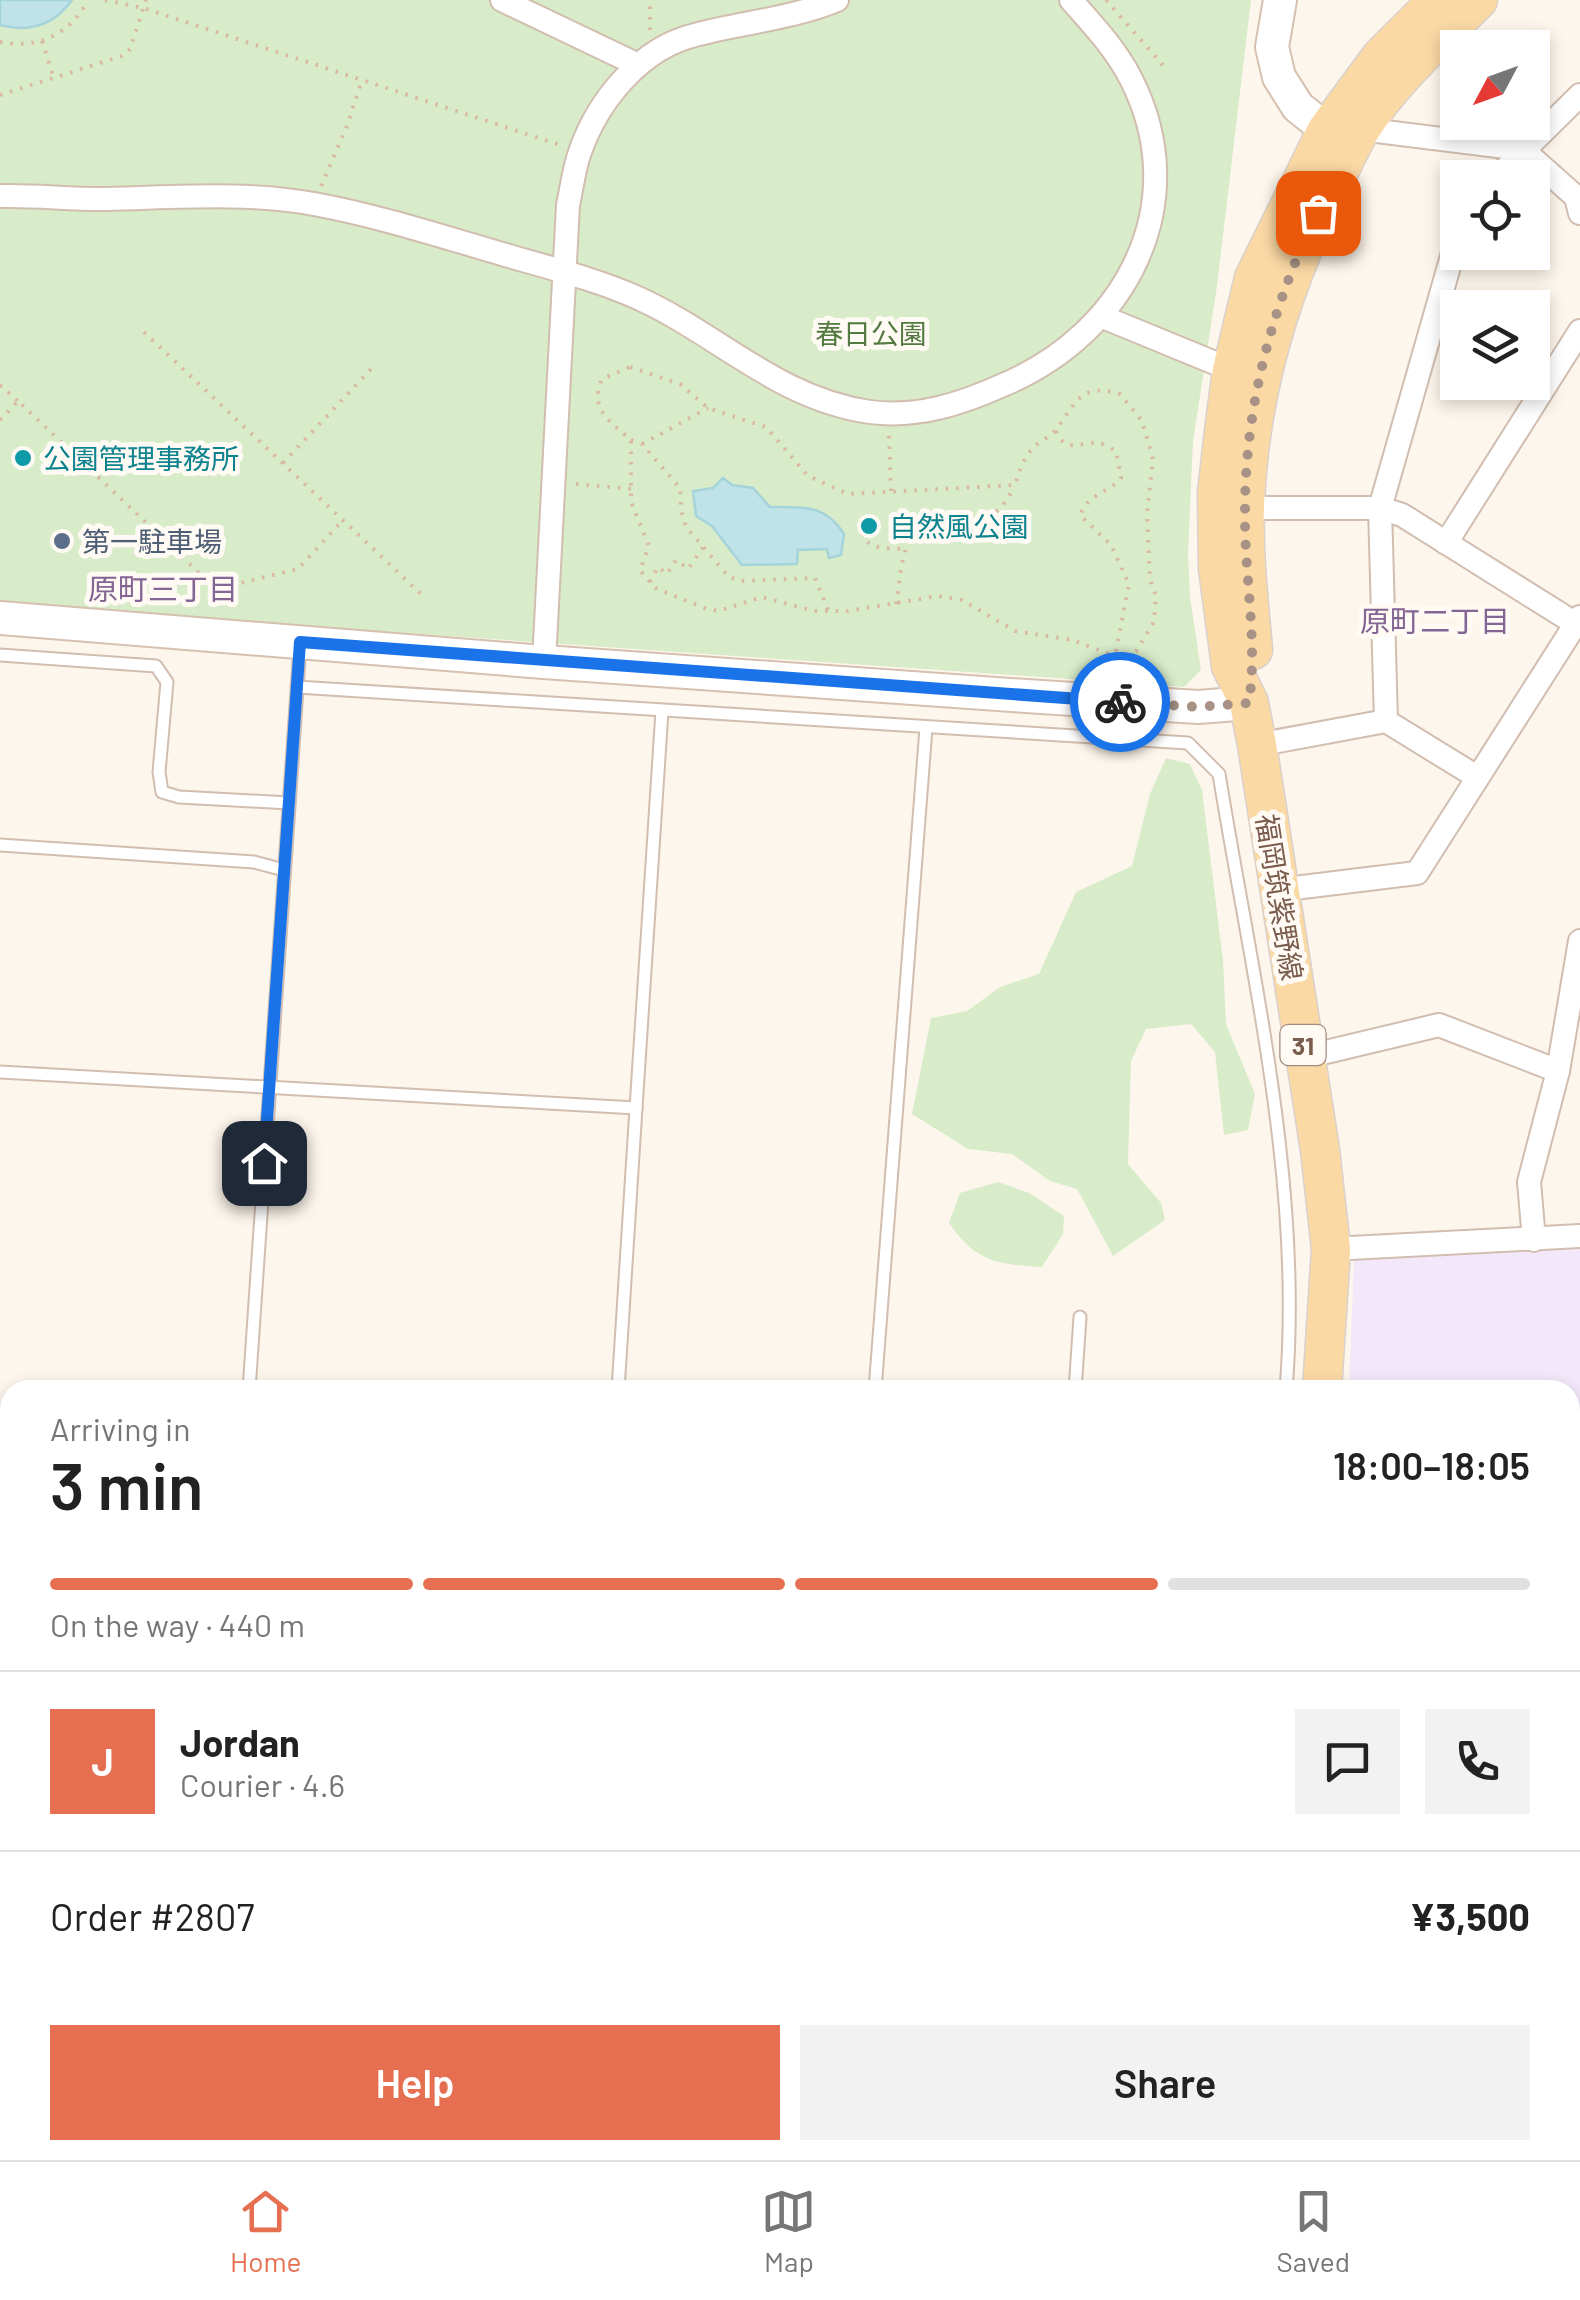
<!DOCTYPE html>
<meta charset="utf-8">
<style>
body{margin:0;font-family:Barlow,"Noto Sans JP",sans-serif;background:#f2f2f2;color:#222;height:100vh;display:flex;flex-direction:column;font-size:38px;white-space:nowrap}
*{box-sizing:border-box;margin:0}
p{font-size:32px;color:#767676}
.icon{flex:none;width:55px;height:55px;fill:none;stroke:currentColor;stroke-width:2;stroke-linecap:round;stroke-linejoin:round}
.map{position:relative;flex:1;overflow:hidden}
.sheet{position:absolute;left:0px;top:1380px;width:1580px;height:780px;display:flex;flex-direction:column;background:#fff;border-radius:30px 30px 0 0;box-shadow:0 5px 15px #0003}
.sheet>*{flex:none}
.needle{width:65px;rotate:229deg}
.controls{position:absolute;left:1440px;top:30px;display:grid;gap:20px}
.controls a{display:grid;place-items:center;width:110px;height:110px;border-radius:0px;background:#fff;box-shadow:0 5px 15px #0003;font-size:50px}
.pin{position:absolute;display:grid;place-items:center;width:85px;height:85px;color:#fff;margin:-42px;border-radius:20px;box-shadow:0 5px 15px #0006}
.courier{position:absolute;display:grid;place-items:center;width:100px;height:100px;margin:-50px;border:8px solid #1a73e8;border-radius:50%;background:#fff;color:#222;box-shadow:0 2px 12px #0007}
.head em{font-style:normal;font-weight:600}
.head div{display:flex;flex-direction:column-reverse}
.head{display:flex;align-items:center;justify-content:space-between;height:170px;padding:0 50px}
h1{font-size:65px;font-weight:600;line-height:75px}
.bar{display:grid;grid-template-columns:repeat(4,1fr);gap:15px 10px;align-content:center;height:120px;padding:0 50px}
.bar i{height:12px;border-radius:8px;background:#e0e0e0}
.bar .on{background:#e76f51}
.bar p{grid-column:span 4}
.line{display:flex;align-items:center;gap:25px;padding:0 50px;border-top:2px solid #e0e0e0}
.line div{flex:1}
.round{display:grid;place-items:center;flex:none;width:105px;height:105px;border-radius:0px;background:#f2f2f2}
.action{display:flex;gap:20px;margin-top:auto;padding:20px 50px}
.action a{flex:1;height:115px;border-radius:0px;background:#e76f51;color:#fff;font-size:40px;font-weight:600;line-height:115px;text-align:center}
.action a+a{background:#f2f2f2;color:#222}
.tab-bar{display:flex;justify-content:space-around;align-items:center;height:140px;border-top:2px solid #e0e0e0;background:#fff;font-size:28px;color:#767676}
.tab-bar a{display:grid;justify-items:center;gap:5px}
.tab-bar .on{color:#e76f51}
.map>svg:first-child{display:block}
.education{fill:#f3e8fa}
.green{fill:#d8ecc9}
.water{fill:#bfe3e8;stroke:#a5d3da;stroke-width:2.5}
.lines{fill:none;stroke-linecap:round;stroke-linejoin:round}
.lane-casing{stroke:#d1beb0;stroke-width:15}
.street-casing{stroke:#d1beb0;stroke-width:26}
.secondary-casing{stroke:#d6c0b0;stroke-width:36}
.primary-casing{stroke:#dad1cd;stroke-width:41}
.path{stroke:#d9b8a5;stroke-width:4;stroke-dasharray:2.5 8;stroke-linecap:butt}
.lane{stroke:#fff;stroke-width:11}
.street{stroke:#fff;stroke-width:22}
.secondary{stroke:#fff;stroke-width:32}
.primary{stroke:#fbd9a5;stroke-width:38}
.done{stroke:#a89285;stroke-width:10;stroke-dasharray:0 18}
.route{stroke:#1a73e8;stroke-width:12}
.culture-dot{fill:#0f9aa8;stroke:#fffaf3;stroke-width:4}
.service-dot{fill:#5c6f8a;stroke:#fffaf3;stroke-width:4}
.labels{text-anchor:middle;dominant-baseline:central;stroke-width:10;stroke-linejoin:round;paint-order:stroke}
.shield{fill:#fffaf3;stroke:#a28b7f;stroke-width:2.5}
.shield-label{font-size:25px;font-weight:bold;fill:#7a5c4d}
.park-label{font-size:28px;fill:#537a41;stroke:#fffaf3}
.culture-label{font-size:28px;fill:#0d838f;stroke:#fffaf3;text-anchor:start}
.service-label{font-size:28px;fill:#4e5e75;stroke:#fffaf3;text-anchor:start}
.street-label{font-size:28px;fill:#7a5c4d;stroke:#fffaf3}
.neighbourhood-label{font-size:30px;fill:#846695;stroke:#fffaf3}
</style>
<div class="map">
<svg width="1580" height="2160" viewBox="0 0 1580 2160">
<rect width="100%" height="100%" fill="#fdf6ec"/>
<!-- education -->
<polygon class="education" points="1580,1248 1580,1681 1570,1680 1570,1390 1349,1390 1354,1259"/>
<!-- green -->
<g class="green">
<polygon points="0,0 1251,0 1217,286 1193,441 1188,554 1190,597 1201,670 1184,687 0,605"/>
<polygon points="1166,758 1190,764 1202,790 1223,961 1226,1024 1255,1094 1248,1130 1224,1135 1215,1052 1191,1024 1146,1029 1131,1061 1128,1164 1161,1203 1165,1220 1113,1256 1077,1189 1050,1181 1012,1154 968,1149 912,1114 931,1018 967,1011 1000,987 1039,974 1076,892 1132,866 1150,794"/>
<path d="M998,1182l31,11 35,23 -1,18 -21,33c-45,-3 -65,-4 -93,-44l11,-30z"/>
</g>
<!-- water -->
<g class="water">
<path d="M0,0h72c-18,25 -42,33 -72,25z"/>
<path d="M723,478l9,7 21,3 17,19c33,0 55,-3 74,27l-3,21 -12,3 -2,-9 -29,1 -1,14 -55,1 -30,-39 -16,-10 -3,-25 20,-3z"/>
</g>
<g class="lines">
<defs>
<g id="lane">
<polyline points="0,655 156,666 167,682 159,772 162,792 179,797 289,803"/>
<path d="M297,687l891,56 31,31c33,203 84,410 67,616"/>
<polyline points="0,845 254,862 284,870"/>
<polyline points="0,1072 636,1108 618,1390"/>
<polyline points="636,1108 662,711"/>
<polyline points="249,1390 300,646"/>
<polyline points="875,1390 926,728"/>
<polyline points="1075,1390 1080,1317"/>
<polyline points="0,1509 10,1510"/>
<polyline points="0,1955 10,1956"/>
</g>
<g id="street">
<polyline points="502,0 636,64"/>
<polyline points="1361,129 1522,149 1576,197 1580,213"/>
<polyline points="1496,178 1580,95"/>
<path d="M0,196c33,-1 66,3 100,3 69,-1 146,-8 214,5 60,11 120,30 178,47 49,15 99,26 146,47 80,36 140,101 232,114 48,6 91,-8 133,-27 122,-51 192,-181 128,-306 -15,-30 -38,-54 -60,-79"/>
<polyline points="1458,235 1380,508 1386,721 1477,777"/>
<polyline points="1103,317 1232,370"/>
<polyline points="1244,508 1380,508 1402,515 1576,624"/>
<polyline points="1446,543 1580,331"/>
<path d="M544,662l24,-457c4,-18 6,-37 12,-53 18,-52 61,-104 115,-117 48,-13 96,-16 142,-35"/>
<polyline points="1257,745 1386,721"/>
<polyline points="1278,890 1417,873 1580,617"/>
<polyline points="1305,1057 1439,1025 1558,1071"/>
<polyline points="1534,1240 1529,1182 1558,1071 1580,941"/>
<polyline points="1331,1249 1580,1236"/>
<polyline points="1570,1697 1580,1696"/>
<polyline points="0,2143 10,2144"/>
<polyline points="82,2150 194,2160"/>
<polyline points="384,2160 384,2150"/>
<polyline points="465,2160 466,2150"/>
<polyline points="545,2160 546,2150"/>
<polyline points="626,2160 626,2150"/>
<polyline points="707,2160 708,2150"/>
<polyline points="789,2160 790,2150"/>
<polyline points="873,2160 873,2150"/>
<polyline points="928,2160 928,2150"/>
<polyline points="1441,2160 1442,2150"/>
</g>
<g id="secondary">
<polyline points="1280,0 1272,47 1279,77 1298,107 1327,130 1351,129"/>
<polyline points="0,618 544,662 1026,696 1198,707 1249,703"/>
<polyline points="0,2020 10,2021"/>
<polyline points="1570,2145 1580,2145"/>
<polyline points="36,2160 37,2150"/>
</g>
<g id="primary">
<path d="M1253,650c-4,-48 -10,-97 -8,-145 4,-114 36,-219 88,-321 9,-18 17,-37 27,-54 31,-49 77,-90 118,-130"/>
<polyline points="1322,1390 1331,1249 1320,1150 1257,745 1249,703 1231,666 1218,568 1217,493 1224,431 1232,370 1254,278 1327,130 1381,57 1438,0"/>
<polyline points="1261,2160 1261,2150"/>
</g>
</defs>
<!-- lane casing -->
<use href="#lane" class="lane-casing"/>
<!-- street casing -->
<use href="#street" class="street-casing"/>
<!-- secondary casing -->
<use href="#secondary" class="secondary-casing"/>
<!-- primary casing -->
<use href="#primary" class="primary-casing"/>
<!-- path -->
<g class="path">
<polyline points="105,0 143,8 563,146"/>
<polyline points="1106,0 1168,71"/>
<polyline points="650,30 650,0"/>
<polyline points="42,41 54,78"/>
<path d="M0,42c38,7 70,-7 88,-42"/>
<polyline points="0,95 125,55 130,49 146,0"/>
<polyline points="321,186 347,126 362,80"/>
<polyline points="144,332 423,596"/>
<path d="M630,367l50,17 28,24 58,19 42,49 40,18 167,-9c4,-13 8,-26 17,-36 7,-8 19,-12 25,-21 19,-25 24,-46 63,-34l22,27 11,38 -6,55 3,66 6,16 -2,26 -18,29 -10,6 -11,-1 -43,-16 -57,-9 -53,-31 -24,-4 -90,15h-34l-52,-14 -43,14 -12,-2 -52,-21 -15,-18 9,-24 -18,-44v-62c-21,-18 -42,-31 -29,-61z"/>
<polyline points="0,385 18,401"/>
<polyline points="0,420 18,401 216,589 298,569 343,520"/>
<path d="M1056,431c10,24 25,10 44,12 3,1 14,7 16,8l5,27c-14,16 -32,15 -41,37l31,30 18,39 -14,72"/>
<polyline points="889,436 891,491"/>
<polyline points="631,440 642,444 680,488 681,510 686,527 729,577 741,581 815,578 829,612"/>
<polyline points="642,444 708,408"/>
<polyline points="283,463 372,368"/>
<polyline points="576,484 631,489"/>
<path d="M862,533c6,19 29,15 46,16"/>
<polyline points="650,582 658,567 667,574 676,560 688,569 704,546"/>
<path d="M896,604c4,-19 4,-46 13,-62 13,-22 83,1 105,-56"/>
</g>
<!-- lane -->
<use href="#lane" class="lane"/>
<!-- street -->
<use href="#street" class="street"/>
<!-- secondary -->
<use href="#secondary" class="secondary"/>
<!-- primary -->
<use href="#primary" class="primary"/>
</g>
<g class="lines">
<!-- done -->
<path class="done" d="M1120,702l78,5 51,-4c9,-64 -5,-128 -4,-193 0,-101 27,-207 73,-297"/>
<!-- route -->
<polyline class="route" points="264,1163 300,642 1120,702"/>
</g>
<!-- markers -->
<g class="culture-dot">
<circle cx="23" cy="458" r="10"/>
<circle cx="869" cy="526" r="10"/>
</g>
<circle class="service-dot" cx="62" cy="541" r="10"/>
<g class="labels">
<!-- shield labels -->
<rect class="shield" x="1280.5" y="1025" width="45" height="40" rx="8"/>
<g class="shield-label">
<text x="1303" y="1045">31</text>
</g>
<!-- park labels -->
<g class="park-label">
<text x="871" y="333">春日公園</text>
</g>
<!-- culture labels -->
<g class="culture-label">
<text x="43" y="458">公園管理事務所</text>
<text x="889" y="526">自然風公園</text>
</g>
<!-- service labels -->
<g class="service-label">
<text x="82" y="541">第一駐車場</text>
</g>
<!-- street labels -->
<g class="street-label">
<text transform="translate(1280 897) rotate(81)">福岡筑紫野線</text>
</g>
<!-- neighbourhood labels -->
<g class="neighbourhood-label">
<text x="163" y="588">原町三丁目</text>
<text x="1435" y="620">原町二丁目</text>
</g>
</g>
</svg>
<div class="controls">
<a><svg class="needle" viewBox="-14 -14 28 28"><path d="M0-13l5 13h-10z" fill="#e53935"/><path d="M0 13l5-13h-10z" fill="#767676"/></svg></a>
<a><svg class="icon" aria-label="locate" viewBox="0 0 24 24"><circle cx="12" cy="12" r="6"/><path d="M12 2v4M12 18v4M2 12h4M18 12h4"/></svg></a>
<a><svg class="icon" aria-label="layers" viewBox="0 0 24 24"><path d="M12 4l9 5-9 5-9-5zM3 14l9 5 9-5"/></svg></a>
</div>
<div class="pin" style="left:1318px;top:213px;background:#ea580c"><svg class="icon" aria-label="bag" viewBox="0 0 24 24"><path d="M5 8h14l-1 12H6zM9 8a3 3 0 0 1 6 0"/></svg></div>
<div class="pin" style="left:264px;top:1163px;background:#1f2937"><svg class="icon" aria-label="home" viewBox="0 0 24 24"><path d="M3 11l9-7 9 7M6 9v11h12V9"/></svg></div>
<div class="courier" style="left:1120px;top:702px"><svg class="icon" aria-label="bike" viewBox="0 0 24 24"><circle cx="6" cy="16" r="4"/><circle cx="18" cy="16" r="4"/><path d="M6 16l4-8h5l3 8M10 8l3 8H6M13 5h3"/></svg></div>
<section class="sheet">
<div class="head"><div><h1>3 min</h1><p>Arriving in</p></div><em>18:00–18:05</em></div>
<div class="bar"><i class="on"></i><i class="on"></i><i class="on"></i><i></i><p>On the way · 440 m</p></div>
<div class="line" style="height:180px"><b class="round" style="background:#e76f51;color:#fff">J</b><div><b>Jordan</b><p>Courier · 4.6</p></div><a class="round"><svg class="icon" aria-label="chat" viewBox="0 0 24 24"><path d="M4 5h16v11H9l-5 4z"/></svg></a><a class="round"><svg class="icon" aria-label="phone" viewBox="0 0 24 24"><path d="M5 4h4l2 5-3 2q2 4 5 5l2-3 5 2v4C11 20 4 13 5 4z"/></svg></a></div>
<div class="line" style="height:130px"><div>Order #2807</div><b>¥3,500</b></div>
<div class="action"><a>Help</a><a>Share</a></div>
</section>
</div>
<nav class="tab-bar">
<a class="on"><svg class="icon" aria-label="home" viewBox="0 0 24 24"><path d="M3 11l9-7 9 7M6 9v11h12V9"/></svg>Home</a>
<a><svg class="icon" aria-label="map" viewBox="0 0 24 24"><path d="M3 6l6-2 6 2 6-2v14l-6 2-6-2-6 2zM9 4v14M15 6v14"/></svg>Map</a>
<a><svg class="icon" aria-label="saved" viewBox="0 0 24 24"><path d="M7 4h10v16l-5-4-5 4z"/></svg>Saved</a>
</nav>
